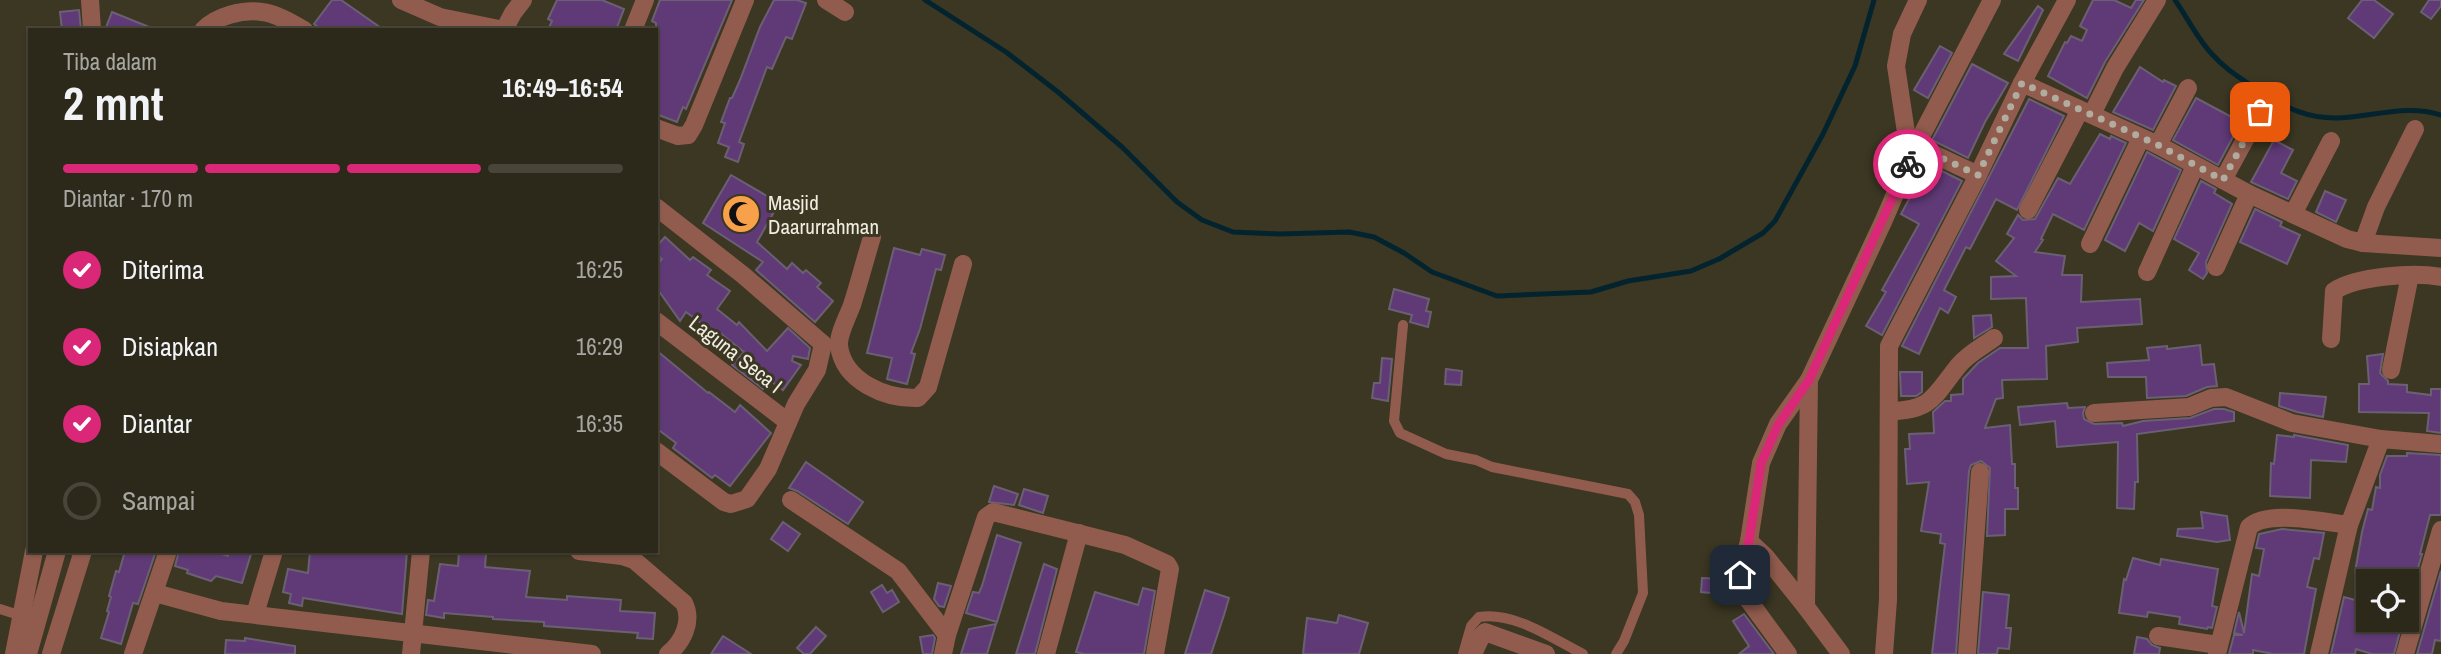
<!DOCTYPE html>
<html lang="id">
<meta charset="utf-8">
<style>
body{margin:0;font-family:"Archivo Narrow",sans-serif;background:#343123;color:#f1f3f6;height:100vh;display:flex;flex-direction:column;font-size:26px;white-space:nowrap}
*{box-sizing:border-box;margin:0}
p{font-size:23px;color:#a6a6a2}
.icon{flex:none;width:38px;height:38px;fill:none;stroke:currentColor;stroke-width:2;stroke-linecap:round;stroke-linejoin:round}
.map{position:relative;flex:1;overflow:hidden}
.details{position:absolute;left:28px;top:28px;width:630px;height:525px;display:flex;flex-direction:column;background:#2c291a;border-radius:0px;box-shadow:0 2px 5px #0004,0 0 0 2px #484539}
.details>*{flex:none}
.tools{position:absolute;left:2356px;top:569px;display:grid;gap:14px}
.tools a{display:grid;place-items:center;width:63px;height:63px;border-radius:0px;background:#2c291a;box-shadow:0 2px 5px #0004,0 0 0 2px #484539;font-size:35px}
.pin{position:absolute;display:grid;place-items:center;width:60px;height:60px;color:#fff;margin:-30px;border-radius:14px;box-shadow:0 4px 10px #0006}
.courier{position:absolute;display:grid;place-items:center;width:70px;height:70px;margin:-35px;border:5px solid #db2777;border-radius:50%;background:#fff;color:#222;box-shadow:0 2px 9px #0007}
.head em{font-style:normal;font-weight:700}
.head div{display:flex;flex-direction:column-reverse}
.head{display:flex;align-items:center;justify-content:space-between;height:119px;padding:0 35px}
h1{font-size:46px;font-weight:700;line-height:52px}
.bar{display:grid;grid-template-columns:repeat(4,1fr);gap:10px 7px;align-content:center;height:84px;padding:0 35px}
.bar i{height:9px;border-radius:5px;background:#484539}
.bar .selected{background:#db2777}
.bar p{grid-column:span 4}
ol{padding:0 35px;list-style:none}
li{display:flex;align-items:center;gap:21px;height:77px}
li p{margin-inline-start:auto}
li .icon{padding:7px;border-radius:50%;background:#db2777;color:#fff;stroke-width:4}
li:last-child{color:#a6a6a2}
li i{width:38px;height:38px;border:4px solid #484539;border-radius:50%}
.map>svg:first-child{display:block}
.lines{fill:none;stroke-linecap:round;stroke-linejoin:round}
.stream{stroke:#03242e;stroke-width:5}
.building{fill:#5f3a76;stroke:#6b6073;stroke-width:2}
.lane{stroke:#915c4e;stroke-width:10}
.street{stroke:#915c4e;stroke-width:18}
.done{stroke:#b1ad9e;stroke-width:7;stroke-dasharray:0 12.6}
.route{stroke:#db2777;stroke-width:9}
.labels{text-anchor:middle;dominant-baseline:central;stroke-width:6;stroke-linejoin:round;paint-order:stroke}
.poi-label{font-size:21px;fill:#f0ede1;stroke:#3b3723;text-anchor:start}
.street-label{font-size:21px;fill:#f0ede1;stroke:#3b3723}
</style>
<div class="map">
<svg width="2441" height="654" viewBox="0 0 2441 654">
<rect width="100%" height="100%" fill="#3b3723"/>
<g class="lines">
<!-- stream -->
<g class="stream">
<polyline points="925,0 1006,52 1058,92 1122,147 1177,202 1202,220 1233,232 1279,234 1349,232 1374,237 1404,253 1432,272 1497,296 1591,292 1628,281 1691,271 1719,259 1763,233 1775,221 1823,134 1855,66 1874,0"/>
<path d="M2175,0c12,17 22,38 36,53 12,14 26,23 41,33 33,22 58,36 99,31 31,-3 59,-12 90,-2"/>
</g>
</g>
<!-- building -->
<g class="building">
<polygon points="332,0 341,0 384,30 322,30 314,24"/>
<polygon points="557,0 602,0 624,9 616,30 548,30 552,21 548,19"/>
<polygon points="660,0 732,0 686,109 683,107 677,122 656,114 656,23 652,21"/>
<polygon points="774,0 797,0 806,3 792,39 786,37 772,69 767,67 739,142 744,144 738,162 725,157 729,147 718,143 725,123 721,122 730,98 732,98 740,80 760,27"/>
<polygon points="2093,0 2114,0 2131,8 2136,0 2144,0 2105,62 2087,98 2048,76 2065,42 2067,43 2071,36 2082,41 2087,30 2080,26"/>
<polygon points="2362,0 2374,0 2393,14 2374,38 2348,18"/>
<polygon points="2429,0 2441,0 2441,6 2431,19 2421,12"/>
<polygon points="2038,6 2043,10 2018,61 2004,54"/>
<polygon points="79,10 81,30 62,30 60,12"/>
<polygon points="112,12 154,29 154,30 105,30"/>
<polygon points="1940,46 1952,53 1928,98 1914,90"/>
<polygon points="1972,64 2008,83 1985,122 1968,158 1932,140"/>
<polygon points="2140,67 2163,82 2164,80 2176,86 2153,130 2113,112"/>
<polygon points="2196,98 2241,122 2218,165 2173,140"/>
<polygon points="2029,99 2064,116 2017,210 1996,199 1970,249 1966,247 1944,290 1956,297 1948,313 1940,308 1919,354 1902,346"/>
<polygon points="2100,134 2110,139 2111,136 2126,143 2084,230 2053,214 2041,239 2043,240 2035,252 2065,256 2062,275 2082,275 2081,302 2140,299 2142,324 2077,328 2078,342 2046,346 2047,379 2002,380 2003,398 1996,399 1985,428 2010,425 2012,464 2015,464 2015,488 2018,488 2018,509 2005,509 2005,535 1987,536 1990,468 1981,461 1971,465 1969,471 1956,654 1932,654 1945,544 1940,543 1941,534 1921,531 1929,482 1907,484 1905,449 1910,449 1909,434 1934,433 1933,412 1945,401 1951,401 1951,395 1963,394 1963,379 1978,363 2000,348 2028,348 2026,298 1991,299 1991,277 2016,276 1996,261 2014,238 2007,234 2018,215 2023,220 2035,219 2058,178 2070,184"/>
<polygon points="2274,140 2293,150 2281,173 2297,181 2288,199 2251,182"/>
<polygon points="2147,152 2181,170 2153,231 2139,223 2125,251 2105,240"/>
<polygon points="1928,164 1962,181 1882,335 1866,326 1886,292 1882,290 1919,224 1901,214"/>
<polygon points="731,175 779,203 757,242 787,269 792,263 803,273 806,270 821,283 817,287 833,301 815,322 756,270 763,262 703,223"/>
<polygon points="2201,181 2216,189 2214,193 2232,204 2206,262 2207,273 2203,279 2189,270 2199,253 2174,239"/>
<polygon points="2325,191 2346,200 2336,222 2316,212"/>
<polygon points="2255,209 2282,222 2280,226 2300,235 2287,264 2240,242"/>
<polygon points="665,237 690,260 693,257 711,270 707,275 730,291 717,309 737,325 739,322 767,351 788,328 810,348 808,359 793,356 792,361 801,365 783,390 769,380 763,389 732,365 744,352 720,333 718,336 686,312 680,321 656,287 656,266 662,259 656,254 656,247"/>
<polygon points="894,248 920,255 922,249 945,255 941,270 936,269 920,329 911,353 915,354 907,384 887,379 892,358 867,353"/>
<polygon points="1394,289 1429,299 1426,311 1431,312 1428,327 1410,322 1412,315 1389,309"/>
<polygon points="1991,315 1992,327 1974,338 1973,316"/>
<polygon points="2200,345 2202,365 2214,364 2217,386 2207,387 2186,396 2147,398 2146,377 2108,377 2107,363 2149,360 2147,348 2167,346 2167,349"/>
<polygon points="656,350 708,393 709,392 735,412 740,405 771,433 730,486 715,475 712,478 673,448 676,443 656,428"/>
<polygon points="2383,354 2380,373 2388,381 2388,384 2407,385 2407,392 2431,395 2431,389 2441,389 2441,433 2427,431 2429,413 2359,412 2359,384 2369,384 2367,356"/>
<polygon points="1382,358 1392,359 1388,401 1372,398 1374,383 1380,383"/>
<polygon points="1446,369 1462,371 1461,385 1445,384"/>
<polygon points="1900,372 1922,372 1922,392 1916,396 1901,396"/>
<polygon points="2280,393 2326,397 2323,417 2297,412 2279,406"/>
<polygon points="2067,403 2068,408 2085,407 2083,413 2084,419 2094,424 2122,423 2123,426 2143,421 2190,418 2214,409 2224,409 2234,412 2234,421 2137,434 2138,482 2135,482 2134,509 2117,508 2118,442 2057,447 2055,421 2020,425 2018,407"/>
<polygon points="2277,435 2294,437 2294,435 2348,445 2346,462 2311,460 2310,498 2270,496 2271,463 2274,464"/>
<polygon points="2407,453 2441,455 2441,515 2430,515 2420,554 2422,554 2406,609 2406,581 2368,581 2368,620 2403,620 2394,654 2372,654 2356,649 2355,654 2331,654 2344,597 2355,600 2361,573 2355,572 2362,532 2368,509 2372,510 2376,487 2380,488 2380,475 2387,456 2407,456"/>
<polygon points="806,462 863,502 848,524 797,491 789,488"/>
<polygon points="994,486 1018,494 1014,505 989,502"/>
<polygon points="1024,489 1048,496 1043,513 1019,505"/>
<polygon points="2201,512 2227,516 2230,540 2217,542 2177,536 2178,529 2203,528"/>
<polygon points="783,522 800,534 788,551 771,539"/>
<polygon points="2282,529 2324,533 2319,559 2314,558 2307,587 2316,589 2304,654 2273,654 2253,650 2253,654 2229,654 2234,635 2243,635 2234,633 2239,612 2244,633 2252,574 2259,576 2264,549 2256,548 2259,534"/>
<polygon points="997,535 1021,543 997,622 966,613 973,592 979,593 982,586"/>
<polygon points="125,551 156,551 138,604 133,603 121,644 101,638 109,612 107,611 111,597 109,596 116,571 119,572"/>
<polygon points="179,551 211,551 228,556 229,551 252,551 242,583 216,576 211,581 187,573 188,570 175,566"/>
<polygon points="310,551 407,551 402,614 303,598 302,606 289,603 291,594 283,592 288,569 308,573"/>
<polygon points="459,551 486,554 485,567 530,571 526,597 567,600 567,596 621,600 620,611 655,613 653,639 637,638 638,633 544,626 544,622 493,619 493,617 444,613 444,618 426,615 428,600 434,601 440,564 458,566"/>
<polygon points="2133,558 2160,565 2161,559 2218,569 2212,606 2217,607 2212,628 2208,627 2207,629 2179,624 2180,617 2148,612 2147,617 2119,613 2124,579 2126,580"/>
<polygon points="1044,564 1057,569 1035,654 1016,654"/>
<polygon points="2441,571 2441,641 2435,640 2432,654 2417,654"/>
<polygon points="1702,578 1724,579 1722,594 1701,592"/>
<polygon points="938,583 951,586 944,607 939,606 934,599"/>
<polygon points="882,585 887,593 892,590 899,602 883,612 871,592"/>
<polygon points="1143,588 1155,591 1144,654 1084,654 1076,652 1095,592 1138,605"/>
<polygon points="1205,590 1229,598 1224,615 1211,654 1185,654"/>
<polygon points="1983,592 2009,595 2006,628 2011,628 2009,649 1998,648 1997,654 1978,654"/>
<polygon points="1744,614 1774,654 1739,654 1749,646 1733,621"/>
<polygon points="1339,615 1368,623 1359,654 1303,654 1307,618 1337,623"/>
<polygon points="996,624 987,654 961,654 969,629"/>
<polygon points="816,627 826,636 810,654 804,654 797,648"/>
<polygon points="933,635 935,638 932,654 923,654 920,637"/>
<polygon points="723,636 751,654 711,654"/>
<polygon points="2137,637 2147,639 2152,645 2160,648 2159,654 2134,654"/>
<polygon points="245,638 295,646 295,654 225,654 226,640 245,641"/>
</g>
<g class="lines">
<!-- lane -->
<g class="lane">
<polyline points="1403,325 1394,421 1400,433 1446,454 1476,460 1492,467 1628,494 1635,502 1639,515 1643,593 1624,641 1616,654"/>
<polyline points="0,609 22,616"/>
<path d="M1463,654l8,-28 8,-9c35,-6 74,22 104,37"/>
</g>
<!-- street -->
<g class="street">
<polyline points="90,0 92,30"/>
<polyline points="401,0 440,17 504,30"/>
<polyline points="826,0 845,12"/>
<path d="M203,30c13,-14 40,-21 59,-18 13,1 30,11 42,18"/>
<polyline points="504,30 513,13 523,0"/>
<polyline points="633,30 645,0"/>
<polyline points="2022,83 2067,0"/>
<polyline points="2092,114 2115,68 2157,0"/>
<polyline points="656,128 678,136 688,135 694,125 745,0"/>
<polyline points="2158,145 2188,88"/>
<polyline points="1978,175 1916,146 1992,0"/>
<polyline points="2223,180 2260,112"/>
<polyline points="656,207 743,275 823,344"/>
<polyline points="2028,210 2080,110"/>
<polyline points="2293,214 2331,141"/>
<path d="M872,237c-7,23 -13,46 -20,68 -4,11 -14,29 -13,41 5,36 47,53 79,52l10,-11 35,-123"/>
<polyline points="2363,243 2376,207 2415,129"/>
<polyline points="2090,244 2141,138"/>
<polyline points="2216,267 2249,194"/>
<polyline points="2147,272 2195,166"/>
<polyline points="656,321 788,422"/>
<path d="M2331,339l3,-48c23,-15 80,-19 107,-14"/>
<polyline points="2391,370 2410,275"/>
<path d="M1890,411c43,0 45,-17 69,-46 9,-11 24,-19 35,-27"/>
<polyline points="2094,413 2189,407 2211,398 2226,397 2292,423 2381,439"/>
<polyline points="656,451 724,502 731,504 747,499 768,469 796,404 817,370 823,344"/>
<polyline points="791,500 898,571 947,635"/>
<polyline points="1749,541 1765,556 1806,607"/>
<path d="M579,551l43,5 12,4 50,43c9,18 -1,39 -16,51"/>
<polyline points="155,593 221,611 592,654"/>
<polyline points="255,614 274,551"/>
<polyline points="2158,636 2218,645"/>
<polyline points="14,654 34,551"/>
<polyline points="28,654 57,551"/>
<polyline points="51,654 83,551"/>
<polyline points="133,654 168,551"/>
<polyline points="411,654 421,551"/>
<polyline points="943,654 947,635 986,517 993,512 1125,545 1167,564 1170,569 1155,654"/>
<polyline points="1046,654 1079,533"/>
<polyline points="1473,654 1482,635 1485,632 1546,654"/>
<polyline points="1788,654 1741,590 1740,575 1749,541 1761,463 1778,424 1809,380"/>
<polyline points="1841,654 1806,607 1809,380 1883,222 1916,146 1907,139 1896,66 1902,34 1918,0"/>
<polyline points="1884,654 1888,600 1889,346 1978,175 2022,83 2158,145 2249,194 2347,239 2363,243 2441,248"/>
<polyline points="1967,654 1980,472"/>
<path d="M2217,654l32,-127c18,-18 75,-5 100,-2"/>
<polyline points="2319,654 2349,525 2381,439 2441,444"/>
<polyline points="2405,654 2441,530"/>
</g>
</g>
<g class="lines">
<!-- done -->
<polyline class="done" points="1908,164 1916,146 1978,175 2022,83 2158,145 2223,180 2260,112"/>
<!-- route -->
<polyline class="route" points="1740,575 1749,541 1761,463 1778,425 1809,380 1908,164"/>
</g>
<!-- icons -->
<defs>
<symbol id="mosque-disc" viewBox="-11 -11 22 22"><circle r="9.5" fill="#f8a14a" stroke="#3b3723"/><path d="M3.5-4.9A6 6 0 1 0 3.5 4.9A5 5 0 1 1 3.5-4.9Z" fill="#111"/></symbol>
</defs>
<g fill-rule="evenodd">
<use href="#mosque-disc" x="719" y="192" width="44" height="44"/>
</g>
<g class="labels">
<!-- poi labels -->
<g class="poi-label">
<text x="768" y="202">Masjid<tspan x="768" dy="24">Daarurrahman</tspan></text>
</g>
<!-- street labels -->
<g class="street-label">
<text transform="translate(736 354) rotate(38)">Laguna Seca I</text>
</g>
</g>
</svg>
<div class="tools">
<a><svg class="icon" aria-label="locate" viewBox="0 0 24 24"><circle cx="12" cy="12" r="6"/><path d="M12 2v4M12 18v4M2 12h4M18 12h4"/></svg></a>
</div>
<div class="pin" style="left:2260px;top:112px;background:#ea580c"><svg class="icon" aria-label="bag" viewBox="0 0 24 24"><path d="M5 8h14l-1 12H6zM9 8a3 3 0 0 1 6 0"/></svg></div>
<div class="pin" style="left:1740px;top:575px;background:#1f2937"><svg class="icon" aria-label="home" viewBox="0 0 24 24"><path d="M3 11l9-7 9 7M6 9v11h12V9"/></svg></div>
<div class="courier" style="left:1908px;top:164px"><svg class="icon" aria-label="bike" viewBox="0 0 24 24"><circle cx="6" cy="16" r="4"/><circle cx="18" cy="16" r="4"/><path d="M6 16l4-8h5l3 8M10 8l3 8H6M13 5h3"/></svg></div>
<section class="details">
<div class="head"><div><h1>2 mnt</h1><p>Tiba dalam</p></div><em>16:49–16:54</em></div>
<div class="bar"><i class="selected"></i><i class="selected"></i><i class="selected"></i><i></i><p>Diantar · 170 m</p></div>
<ol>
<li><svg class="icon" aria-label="check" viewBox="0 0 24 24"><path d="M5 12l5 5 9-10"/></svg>Diterima<p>16:25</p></li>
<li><svg class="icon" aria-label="check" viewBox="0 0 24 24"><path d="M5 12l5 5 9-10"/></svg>Disiapkan<p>16:29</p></li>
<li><svg class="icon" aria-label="check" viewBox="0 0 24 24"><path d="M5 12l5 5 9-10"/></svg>Diantar<p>16:35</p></li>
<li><i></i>Sampai</li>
</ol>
</section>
</div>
